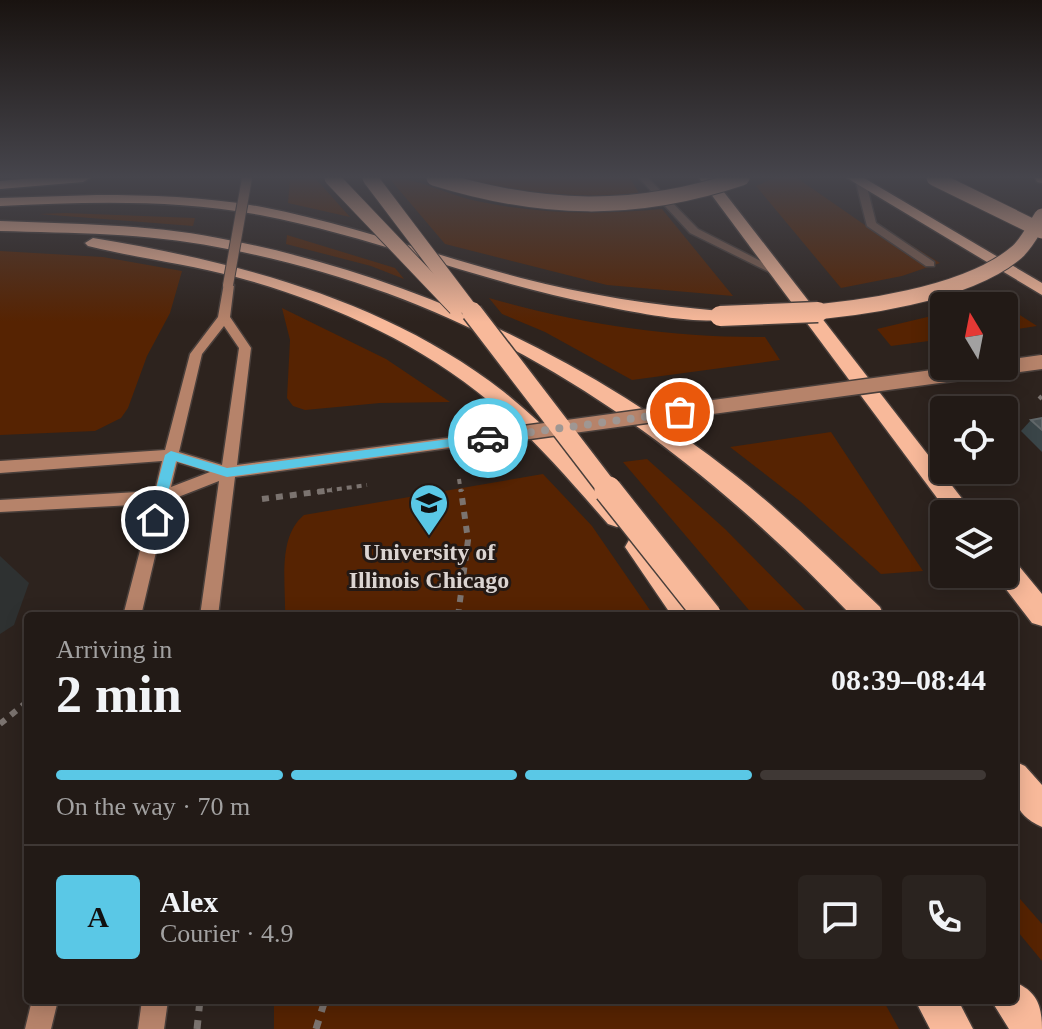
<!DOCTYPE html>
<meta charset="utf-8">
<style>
body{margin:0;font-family:"Times New Roman",serif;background:#2a231f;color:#f1f3f6;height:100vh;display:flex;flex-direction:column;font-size:30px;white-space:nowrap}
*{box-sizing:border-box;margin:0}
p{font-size:26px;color:#a2a1a1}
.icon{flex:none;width:44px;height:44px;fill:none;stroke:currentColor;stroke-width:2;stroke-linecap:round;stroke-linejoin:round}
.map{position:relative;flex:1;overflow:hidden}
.panel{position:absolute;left:24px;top:612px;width:994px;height:392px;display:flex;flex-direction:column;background:#221a16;border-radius:8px;box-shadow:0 4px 20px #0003,0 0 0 2px #3f3835}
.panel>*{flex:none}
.needle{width:52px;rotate:350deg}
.controls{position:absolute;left:930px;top:292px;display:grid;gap:16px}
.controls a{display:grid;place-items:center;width:88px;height:88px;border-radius:8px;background:#221a16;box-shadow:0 4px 20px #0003,0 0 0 2px #3f3835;font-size:40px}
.pin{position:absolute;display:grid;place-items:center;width:68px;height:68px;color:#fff;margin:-34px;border:4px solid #fff;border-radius:50%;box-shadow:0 2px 8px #0007}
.courier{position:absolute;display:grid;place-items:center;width:80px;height:80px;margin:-40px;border:6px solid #5ac8e6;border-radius:50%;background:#fff;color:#222;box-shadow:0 2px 10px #0007}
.summary em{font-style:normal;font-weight:700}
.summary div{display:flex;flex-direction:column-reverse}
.summary{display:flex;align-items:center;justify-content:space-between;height:136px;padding:0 32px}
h1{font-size:52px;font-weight:700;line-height:60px}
.bar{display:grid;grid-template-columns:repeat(4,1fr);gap:12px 8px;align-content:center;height:96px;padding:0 32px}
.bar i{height:10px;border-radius:6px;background:#3f3835}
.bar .on{background:#5ac8e6}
.bar p{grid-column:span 4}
.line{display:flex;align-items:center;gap:20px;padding:0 32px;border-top:2px solid #3f3835}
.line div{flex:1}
.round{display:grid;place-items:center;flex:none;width:84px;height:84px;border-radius:8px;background:#2a231f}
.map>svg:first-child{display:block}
.green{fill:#562302}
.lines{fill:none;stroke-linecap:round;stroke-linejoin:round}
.service-casing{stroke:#493f3b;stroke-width:3}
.secondary-casing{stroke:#493f3b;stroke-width:3}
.motorway-casing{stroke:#493f3b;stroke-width:3}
.path-far2{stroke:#7b736f;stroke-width:4;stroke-dasharray:5 5;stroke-linecap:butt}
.path-far1{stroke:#7b736f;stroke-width:6;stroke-dasharray:7 7;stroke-linecap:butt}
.path{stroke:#7b736f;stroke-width:7;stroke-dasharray:9 9;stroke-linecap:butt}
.service{fill:#816152;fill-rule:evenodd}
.secondary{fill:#b6836a;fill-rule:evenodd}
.motorway{fill:#f8b99a;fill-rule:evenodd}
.secondary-bridge-far1-casing{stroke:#493f3b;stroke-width:12;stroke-linecap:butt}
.secondary-bridge-casing{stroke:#493f3b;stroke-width:17;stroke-linecap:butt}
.motorway-bridge-far2-casing{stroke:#493f3b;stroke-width:17;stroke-linecap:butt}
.motorway-bridge-far1-casing{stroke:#493f3b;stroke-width:23;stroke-linecap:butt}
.motorway-bridge-casing{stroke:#493f3b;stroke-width:30;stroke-linecap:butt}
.secondary-bridge-far1{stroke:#b6836a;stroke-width:10}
.secondary-bridge{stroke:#b6836a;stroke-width:14}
.motorway-bridge-far2{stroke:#f8b99a;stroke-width:15}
.motorway-bridge-far1{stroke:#f8b99a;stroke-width:20}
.motorway-bridge{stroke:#f8b99a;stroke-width:27}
.wall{fill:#3a4548}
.shaded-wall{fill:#2e3131}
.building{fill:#4c5457;stroke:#62686a;stroke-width:2}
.route{fill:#5ac8e6}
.done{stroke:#9f9793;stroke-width:8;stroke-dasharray:0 14.4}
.labels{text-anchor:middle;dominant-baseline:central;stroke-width:6;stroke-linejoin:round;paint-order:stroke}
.poi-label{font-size:24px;font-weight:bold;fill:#dcd5d2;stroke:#231915}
</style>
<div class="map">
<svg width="1042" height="1029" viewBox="0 0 1042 1029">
<rect width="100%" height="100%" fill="#2d231e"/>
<!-- green -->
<g class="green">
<polygon points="315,178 350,217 288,203 290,180"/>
<path d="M389,178c29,0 54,15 83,22 62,14 127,15 190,9l71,87 -126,-11 -162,-41z"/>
<path d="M460,178h170l10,17c-63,3 -120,-2 -180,-17z"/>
<polygon points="774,178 797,178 888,241 900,238 940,263 902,276 841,288 756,186"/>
<polygon points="65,213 195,218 193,226 39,214"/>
<polygon points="287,235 395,268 404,279 371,266 286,244"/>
<polygon points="0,251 103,257 182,271 170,313 147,356 128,408 121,418 95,431 0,435"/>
<polygon points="992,297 1037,326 1004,331 1004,306 970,306"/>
<path d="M489,298c90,26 182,40 276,39l15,23 -148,20 -87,-48 -43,-18z"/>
<polygon points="282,308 386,359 450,402 380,403 305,410 293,406 287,398 290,340"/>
<polygon points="944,313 944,339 891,346 877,329"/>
<polygon points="831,432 923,571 881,574 801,502 730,447"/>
<polygon points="647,459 725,529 811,616 754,616 623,462"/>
<path d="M543,474l49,52 62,90h-369c1,-32 -8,-79 19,-101z"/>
<polygon points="1014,892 1042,924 1042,961 1014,927"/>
<polygon points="274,1000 883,1000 899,1029 274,1029"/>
</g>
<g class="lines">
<defs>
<g id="service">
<polygon points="639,178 648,178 698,229 784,273 775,275 690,233"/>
<polygon points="861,180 866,183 876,223 934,262 934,266 926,266 867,226 856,183"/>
</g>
<g id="secondary">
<path d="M224,283l10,2 -4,32 21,31 -14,117 264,-34 7,5 -7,5 -266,36 -17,139h-18l19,-135 -51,20 -27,115h-18l29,-112 -152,8v-12l155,-9 7,-30 -162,12v-12l165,-11 25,-96 28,-37zM224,326l15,22 -17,117 -43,-13 23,-98zM177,462l33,10 -39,15z"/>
<polygon points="32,1000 58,1000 51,1029 25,1029"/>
<polygon points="142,1000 168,1000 164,1029 138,1029"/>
</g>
<g id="motorway">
<polygon points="34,178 90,178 83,182 0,189 0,181"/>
<polygon points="699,178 713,178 974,514 949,514"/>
<polygon points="847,178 864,178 1042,283 1042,295"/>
<polygon points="1035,178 1042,178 1042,183 1037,182"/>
<path d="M97,195c55,0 111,2 165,12 88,17 172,48 259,71 65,17 132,27 199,33l9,5c-13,13 -108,-6 -130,-11 -115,-22 -224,-68 -339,-90 -86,-16 -173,-13 -260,-9v-8z"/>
<path d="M0,221c72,3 147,3 218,17 191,36 366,118 518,238 51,40 97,86 144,131l4,9h-32c-181,-189 -374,-321 -635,-369 -71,-14 -145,-14 -217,-16z"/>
<path d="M93,238c145,24 293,62 411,154 44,35 82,77 122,118l3,7 -3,7 -9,3 -9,-3c-37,-42 -74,-86 -118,-122 -72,-60 -164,-101 -254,-125 -49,-13 -99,-19 -148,-31l-3,-3z"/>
<polygon points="638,537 647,540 701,616 672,616 625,547 629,540"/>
<polygon points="1004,556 1013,559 1042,594 1042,626 1032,623 995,575 1004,574"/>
<path d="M1014,761l11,5 17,19v42c-33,-14 -28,-36 -28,-66z"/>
<path d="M1014,982c23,9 28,24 28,47h-33l-18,-29h23z"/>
<polygon points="915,1000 958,1000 973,1029 930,1029"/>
</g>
</defs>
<!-- service casing -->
<use href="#service" class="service-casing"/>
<!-- secondary casing -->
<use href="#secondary" class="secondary-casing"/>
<!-- motorway casing -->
<use href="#motorway" class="motorway-casing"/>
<!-- path-far2 -->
<g class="path-far2">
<polyline points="1039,396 1042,399"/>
<polyline points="459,479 461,492"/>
<polyline points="317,492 367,485"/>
</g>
<!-- path-far1 -->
<g class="path-far1">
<polyline points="262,499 332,490"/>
<polyline points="458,616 468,540 461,490"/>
<polyline points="0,724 28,701"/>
</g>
<!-- path -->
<g class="path">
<polyline points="197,1029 200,1000"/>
<polyline points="316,1029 325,1000"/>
</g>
<!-- service -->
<use href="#service" class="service"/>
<!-- secondary -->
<use href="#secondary" class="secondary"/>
<!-- motorway -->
<use href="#motorway" class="motorway"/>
<defs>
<polyline id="secondary-bridge-far1" points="228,285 247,178"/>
<polyline id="secondary-bridge" points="501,436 1042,362"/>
<g id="motorway-bridge-far2">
<polyline points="332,178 456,308"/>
<polyline points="370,178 473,314"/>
<path d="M434,178c107,33 201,36 308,0"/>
<polyline points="934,178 1042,231"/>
<path d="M790,314c64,-4 177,-19 227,-62 11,-10 17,-24 25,-36"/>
</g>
<g id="motorway-bridge-far1">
<polyline points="472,312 610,492"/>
<polyline points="720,316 818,312"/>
</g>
<polyline id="motorway-bridge" points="608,490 708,616"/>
</defs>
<!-- secondary-bridge-far1 casing -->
<use href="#secondary-bridge-far1" class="secondary-bridge-far1-casing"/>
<!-- secondary-bridge casing -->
<use href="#secondary-bridge" class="secondary-bridge-casing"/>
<!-- motorway-bridge-far2 casing -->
<use href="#motorway-bridge-far2" class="motorway-bridge-far2-casing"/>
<!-- motorway-bridge-far1 casing -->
<use href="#motorway-bridge-far1" class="motorway-bridge-far1-casing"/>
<!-- motorway-bridge casing -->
<use href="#motorway-bridge" class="motorway-bridge-casing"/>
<!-- secondary-bridge-far1 -->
<use href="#secondary-bridge-far1" class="secondary-bridge-far1"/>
<!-- secondary-bridge -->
<use href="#secondary-bridge" class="secondary-bridge"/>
<!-- motorway-bridge-far2 -->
<use href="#motorway-bridge-far2" class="motorway-bridge-far2"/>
<!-- motorway-bridge-far1 -->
<use href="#motorway-bridge-far1" class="motorway-bridge-far1"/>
<!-- motorway-bridge -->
<use href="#motorway-bridge" class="motorway-bridge"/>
</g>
<!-- wall -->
<polygon class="wall" points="1042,418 1042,452 1021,431 1031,420"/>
<!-- shaded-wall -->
<polygon class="shaded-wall" points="0,556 29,583 14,625 0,634"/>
<!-- building -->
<polygon class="building" points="1042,418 1042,430 1031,420"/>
<!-- sky -->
<linearGradient id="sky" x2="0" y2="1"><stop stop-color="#191310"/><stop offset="0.55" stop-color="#46454c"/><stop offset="1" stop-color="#46454c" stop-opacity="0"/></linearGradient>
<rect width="1042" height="322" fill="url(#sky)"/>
<!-- route -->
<polygon class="route" points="488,434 493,438 492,441 227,477 176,461 161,520 155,526 148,520 165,455 171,451 227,468"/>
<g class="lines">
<!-- done -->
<polyline class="done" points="488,438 680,412"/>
</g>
<!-- icons -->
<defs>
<symbol id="university-pin" viewBox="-11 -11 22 30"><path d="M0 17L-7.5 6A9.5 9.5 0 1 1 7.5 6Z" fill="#5ac8e6" stroke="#231915"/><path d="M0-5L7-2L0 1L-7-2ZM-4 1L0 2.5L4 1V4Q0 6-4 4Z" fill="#111"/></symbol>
</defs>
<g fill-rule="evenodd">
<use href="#university-pin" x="407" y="481" width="44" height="60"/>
</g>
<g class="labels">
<!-- poi labels -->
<g class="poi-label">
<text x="429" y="552">University of<tspan x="429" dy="28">Illinois Chicago</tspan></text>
</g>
</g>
</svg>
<div class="controls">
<a><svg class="needle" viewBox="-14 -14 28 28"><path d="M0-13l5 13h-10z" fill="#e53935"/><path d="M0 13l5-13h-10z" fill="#a2a1a1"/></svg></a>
<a><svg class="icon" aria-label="locate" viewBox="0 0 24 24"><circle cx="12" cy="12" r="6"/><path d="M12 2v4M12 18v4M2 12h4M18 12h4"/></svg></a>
<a><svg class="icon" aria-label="layers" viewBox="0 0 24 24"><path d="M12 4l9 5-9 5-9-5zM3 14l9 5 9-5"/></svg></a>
</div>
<div class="pin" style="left:680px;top:412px;background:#ea580c"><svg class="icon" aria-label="bag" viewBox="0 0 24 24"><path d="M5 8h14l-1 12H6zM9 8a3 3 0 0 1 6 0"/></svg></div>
<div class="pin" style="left:155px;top:520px;background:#1f2937"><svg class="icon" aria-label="home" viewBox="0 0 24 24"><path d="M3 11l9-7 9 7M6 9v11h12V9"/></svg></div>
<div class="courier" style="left:488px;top:438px"><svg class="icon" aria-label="car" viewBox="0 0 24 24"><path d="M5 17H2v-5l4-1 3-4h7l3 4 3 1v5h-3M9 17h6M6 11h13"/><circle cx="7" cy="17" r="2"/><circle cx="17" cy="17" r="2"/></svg></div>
<section class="panel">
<div class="summary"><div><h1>2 min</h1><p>Arriving in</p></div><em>08:39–08:44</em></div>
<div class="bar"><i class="on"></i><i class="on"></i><i class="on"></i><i></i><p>On the way · 70 m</p></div>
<div class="line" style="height:144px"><b class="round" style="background:#5ac8e6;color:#111">A</b><div><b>Alex</b><p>Courier · 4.9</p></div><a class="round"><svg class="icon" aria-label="chat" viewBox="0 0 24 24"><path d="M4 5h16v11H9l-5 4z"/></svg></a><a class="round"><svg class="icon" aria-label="phone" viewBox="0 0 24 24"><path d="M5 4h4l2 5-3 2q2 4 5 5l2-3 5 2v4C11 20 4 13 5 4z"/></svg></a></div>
</section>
</div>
